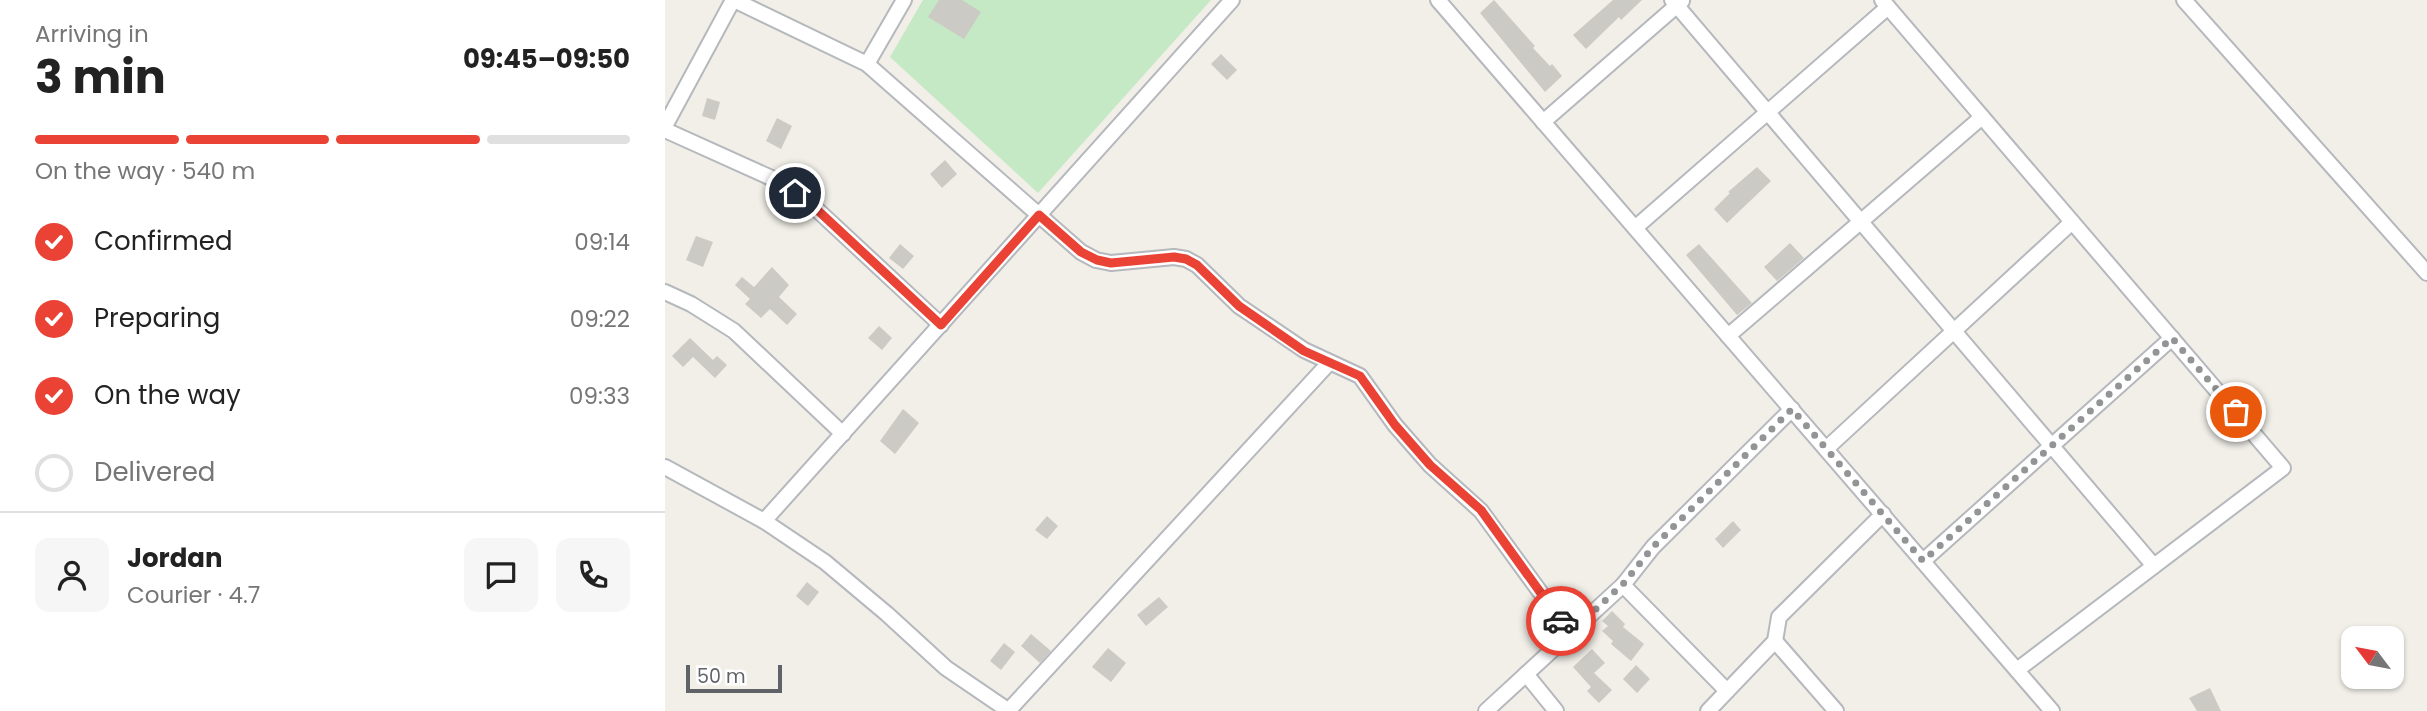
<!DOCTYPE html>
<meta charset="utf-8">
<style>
body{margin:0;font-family:Poppins,sans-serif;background:#f6f6f6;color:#222;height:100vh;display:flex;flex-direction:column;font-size:26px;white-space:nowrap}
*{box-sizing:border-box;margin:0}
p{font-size:23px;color:#767676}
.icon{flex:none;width:38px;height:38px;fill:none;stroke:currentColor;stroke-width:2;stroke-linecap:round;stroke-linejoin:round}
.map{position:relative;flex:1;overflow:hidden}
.drawer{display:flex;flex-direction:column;background:#fff;width:665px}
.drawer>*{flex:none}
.needle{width:46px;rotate:302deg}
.fabs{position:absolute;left:1676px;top:626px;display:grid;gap:14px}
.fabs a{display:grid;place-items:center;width:63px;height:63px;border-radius:14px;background:#fff;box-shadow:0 2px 5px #0004;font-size:35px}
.scale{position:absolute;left:21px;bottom:18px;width:96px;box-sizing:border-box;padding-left:7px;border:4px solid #5f6368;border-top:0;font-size:19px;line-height:24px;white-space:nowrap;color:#5f6368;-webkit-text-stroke:5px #fff;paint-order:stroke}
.pin{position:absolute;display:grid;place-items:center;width:60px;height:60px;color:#fff;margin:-30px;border:4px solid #fff;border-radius:50%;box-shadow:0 2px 7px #0007}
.courier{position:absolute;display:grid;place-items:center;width:70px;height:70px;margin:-35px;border:5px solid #ea4335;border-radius:50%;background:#fff;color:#222;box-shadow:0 2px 9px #0007}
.head em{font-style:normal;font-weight:700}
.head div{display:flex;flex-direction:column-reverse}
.head{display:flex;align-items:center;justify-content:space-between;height:119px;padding:0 35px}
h1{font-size:46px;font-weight:700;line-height:52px}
.bar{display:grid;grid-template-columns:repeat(4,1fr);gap:10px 7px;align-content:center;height:84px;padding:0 35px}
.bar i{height:9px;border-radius:5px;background:#e0e0e0}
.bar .active{background:#ea4335}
.bar p{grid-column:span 4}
.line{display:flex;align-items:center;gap:18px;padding:0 35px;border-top:2px solid #e0e0e0}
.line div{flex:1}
.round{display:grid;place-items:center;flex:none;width:74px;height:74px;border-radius:14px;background:#f6f6f6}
ol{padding:0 35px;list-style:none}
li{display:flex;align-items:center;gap:21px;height:77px}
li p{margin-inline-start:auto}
li .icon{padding:7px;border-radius:50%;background:#ea4335;color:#fff;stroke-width:4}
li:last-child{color:#767676}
li i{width:38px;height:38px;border:4px solid #e0e0e0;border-radius:50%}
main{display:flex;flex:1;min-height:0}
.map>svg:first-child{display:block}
.green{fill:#c5e8c5}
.building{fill:#cccac5}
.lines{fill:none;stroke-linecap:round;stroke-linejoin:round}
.minor-casing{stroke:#b5b8bc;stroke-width:18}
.minor{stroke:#fff;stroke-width:14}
.done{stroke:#929495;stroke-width:7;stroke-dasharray:0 12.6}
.route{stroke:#ea4335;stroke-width:9}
</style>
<main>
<section class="drawer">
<div class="head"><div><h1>3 min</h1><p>Arriving in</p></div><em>09:45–09:50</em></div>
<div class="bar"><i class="active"></i><i class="active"></i><i class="active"></i><i></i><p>On the way · 540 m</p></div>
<ol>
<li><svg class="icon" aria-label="check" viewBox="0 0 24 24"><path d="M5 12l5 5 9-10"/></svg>Confirmed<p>09:14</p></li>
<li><svg class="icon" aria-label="check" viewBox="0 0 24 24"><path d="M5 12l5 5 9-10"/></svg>Preparing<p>09:22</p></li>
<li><svg class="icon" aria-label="check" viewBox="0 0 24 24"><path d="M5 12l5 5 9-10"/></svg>On the way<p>09:33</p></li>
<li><i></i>Delivered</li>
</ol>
<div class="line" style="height:126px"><a class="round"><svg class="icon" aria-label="person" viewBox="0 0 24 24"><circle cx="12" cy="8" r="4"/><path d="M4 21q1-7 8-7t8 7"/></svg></a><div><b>Jordan</b><p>Courier · 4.7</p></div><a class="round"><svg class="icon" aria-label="chat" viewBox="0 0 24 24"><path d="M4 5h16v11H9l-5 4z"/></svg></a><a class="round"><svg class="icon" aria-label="phone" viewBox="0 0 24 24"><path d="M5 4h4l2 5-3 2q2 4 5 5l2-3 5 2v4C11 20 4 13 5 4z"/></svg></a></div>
</section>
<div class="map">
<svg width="1762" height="711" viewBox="0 0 1762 711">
<rect width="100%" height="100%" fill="#f1efe8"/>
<!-- green -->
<polygon class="green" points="258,0 546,0 373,193 225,57"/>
<!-- building -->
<g class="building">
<polygon points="274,0 297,0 316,12 299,39 263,17"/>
<polygon points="829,0 870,46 868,48 885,66 887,64 897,76 880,92 815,13"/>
<polygon points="948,0 977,0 956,20 954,17 921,49 908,35"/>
<polygon points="556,54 572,70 562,80 546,64"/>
<polygon points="42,98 55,102 50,120 37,116"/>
<polygon points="112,118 127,126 116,149 101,141"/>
<polygon points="280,160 292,174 277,188 265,174"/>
<polygon points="1092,167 1106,181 1062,223 1049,209 1065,193 1063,192"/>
<polygon points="31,236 48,242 38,267 21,260"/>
<polygon points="1125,243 1139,258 1112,281 1099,267"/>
<polygon points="235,244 249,256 238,269 224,258"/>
<polygon points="1034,244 1087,303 1072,315 1021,255"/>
<polygon points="107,267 124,285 114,297 132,314 122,325 105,309 96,318 80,304 85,299 70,285 77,277 89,287"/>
<polygon points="214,326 227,338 217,350 203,338"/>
<polygon points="25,338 48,360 52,356 62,365 50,378 28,357 18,367 7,356"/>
<polygon points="238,409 254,423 230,454 215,441"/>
<polygon points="382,516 393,526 382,539 370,530"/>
<polygon points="1068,521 1076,530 1058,548 1050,539"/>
<polygon points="142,582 154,592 143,606 131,596"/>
<polygon points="494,597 503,607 481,626 472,615"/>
<polygon points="947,611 960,624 958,627 979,644 966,661 946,644 948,641 937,631 943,626 937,621"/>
<polygon points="366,634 386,651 375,663 356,646"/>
<polygon points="339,643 350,652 336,670 325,661"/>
<polygon points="443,648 461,663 446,682 427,667"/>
<polygon points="927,649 940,663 929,673 947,690 934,703 922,691 926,687 908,667"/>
<polygon points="971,665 985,679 972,693 958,679"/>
<polygon points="1545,688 1556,711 1532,711 1524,698"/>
</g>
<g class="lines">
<defs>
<g id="minor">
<polyline points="69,0 202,64 416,252 431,260 446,263 509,257 521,259 532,265 574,306 639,350 695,376 730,425 765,465 816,511 905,633"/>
<polyline points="773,0 1387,711"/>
<polyline points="1007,0 1489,566"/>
<polyline points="1217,0 1618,468 1352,670"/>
<polyline points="1519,0 1762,273"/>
<polyline points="202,64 239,0"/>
<polyline points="878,122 1017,1"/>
<polyline points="0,126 68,0"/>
<polyline points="0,130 113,181 147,205 276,325"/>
<polyline points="970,228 1223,7"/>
<polyline points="0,292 26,304 69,331 178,434"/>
<polyline points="1063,336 1317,117"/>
<polyline points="1161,449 1407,222"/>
<polyline points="0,467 99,521 160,562 222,614 281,668 344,711"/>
<polyline points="99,521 567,0"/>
<polyline points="1258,561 1507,338"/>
<polyline points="958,585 1062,691"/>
<polyline points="1110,641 1171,711"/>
<polyline points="861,674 891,711"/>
<polyline points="344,710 664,363"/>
<polyline points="821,711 958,585 988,547 1127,409"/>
<polyline points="1043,711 1110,641 1114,617 1218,514"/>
</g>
</defs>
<!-- minor casing -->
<use href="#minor" class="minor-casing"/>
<!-- minor -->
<use href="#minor" class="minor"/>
</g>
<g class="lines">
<!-- done -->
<polyline class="done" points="896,621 905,633 958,584 988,547 1127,409 1258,561 1507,338 1571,412"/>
<!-- route -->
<polyline class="route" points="130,193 147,205 276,325 374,215 416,252 432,260 446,263 509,257 521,259 532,265 574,306 639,351 695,376 730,425 765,465 816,510 896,621"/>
</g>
</svg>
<div class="fabs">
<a><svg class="needle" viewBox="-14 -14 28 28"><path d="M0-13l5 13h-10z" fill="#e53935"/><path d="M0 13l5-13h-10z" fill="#767676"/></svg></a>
</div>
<div class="scale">50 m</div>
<div class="pin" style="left:1571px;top:412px;background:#ea580c"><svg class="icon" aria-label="bag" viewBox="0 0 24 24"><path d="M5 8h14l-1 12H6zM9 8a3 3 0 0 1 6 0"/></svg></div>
<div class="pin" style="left:130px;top:193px;background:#1f2937"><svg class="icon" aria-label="home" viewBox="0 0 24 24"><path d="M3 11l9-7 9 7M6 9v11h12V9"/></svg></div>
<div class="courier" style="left:896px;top:621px"><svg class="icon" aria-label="car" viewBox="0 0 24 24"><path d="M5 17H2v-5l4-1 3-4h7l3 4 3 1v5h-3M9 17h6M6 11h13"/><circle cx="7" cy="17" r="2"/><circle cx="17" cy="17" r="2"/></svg></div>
</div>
</main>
